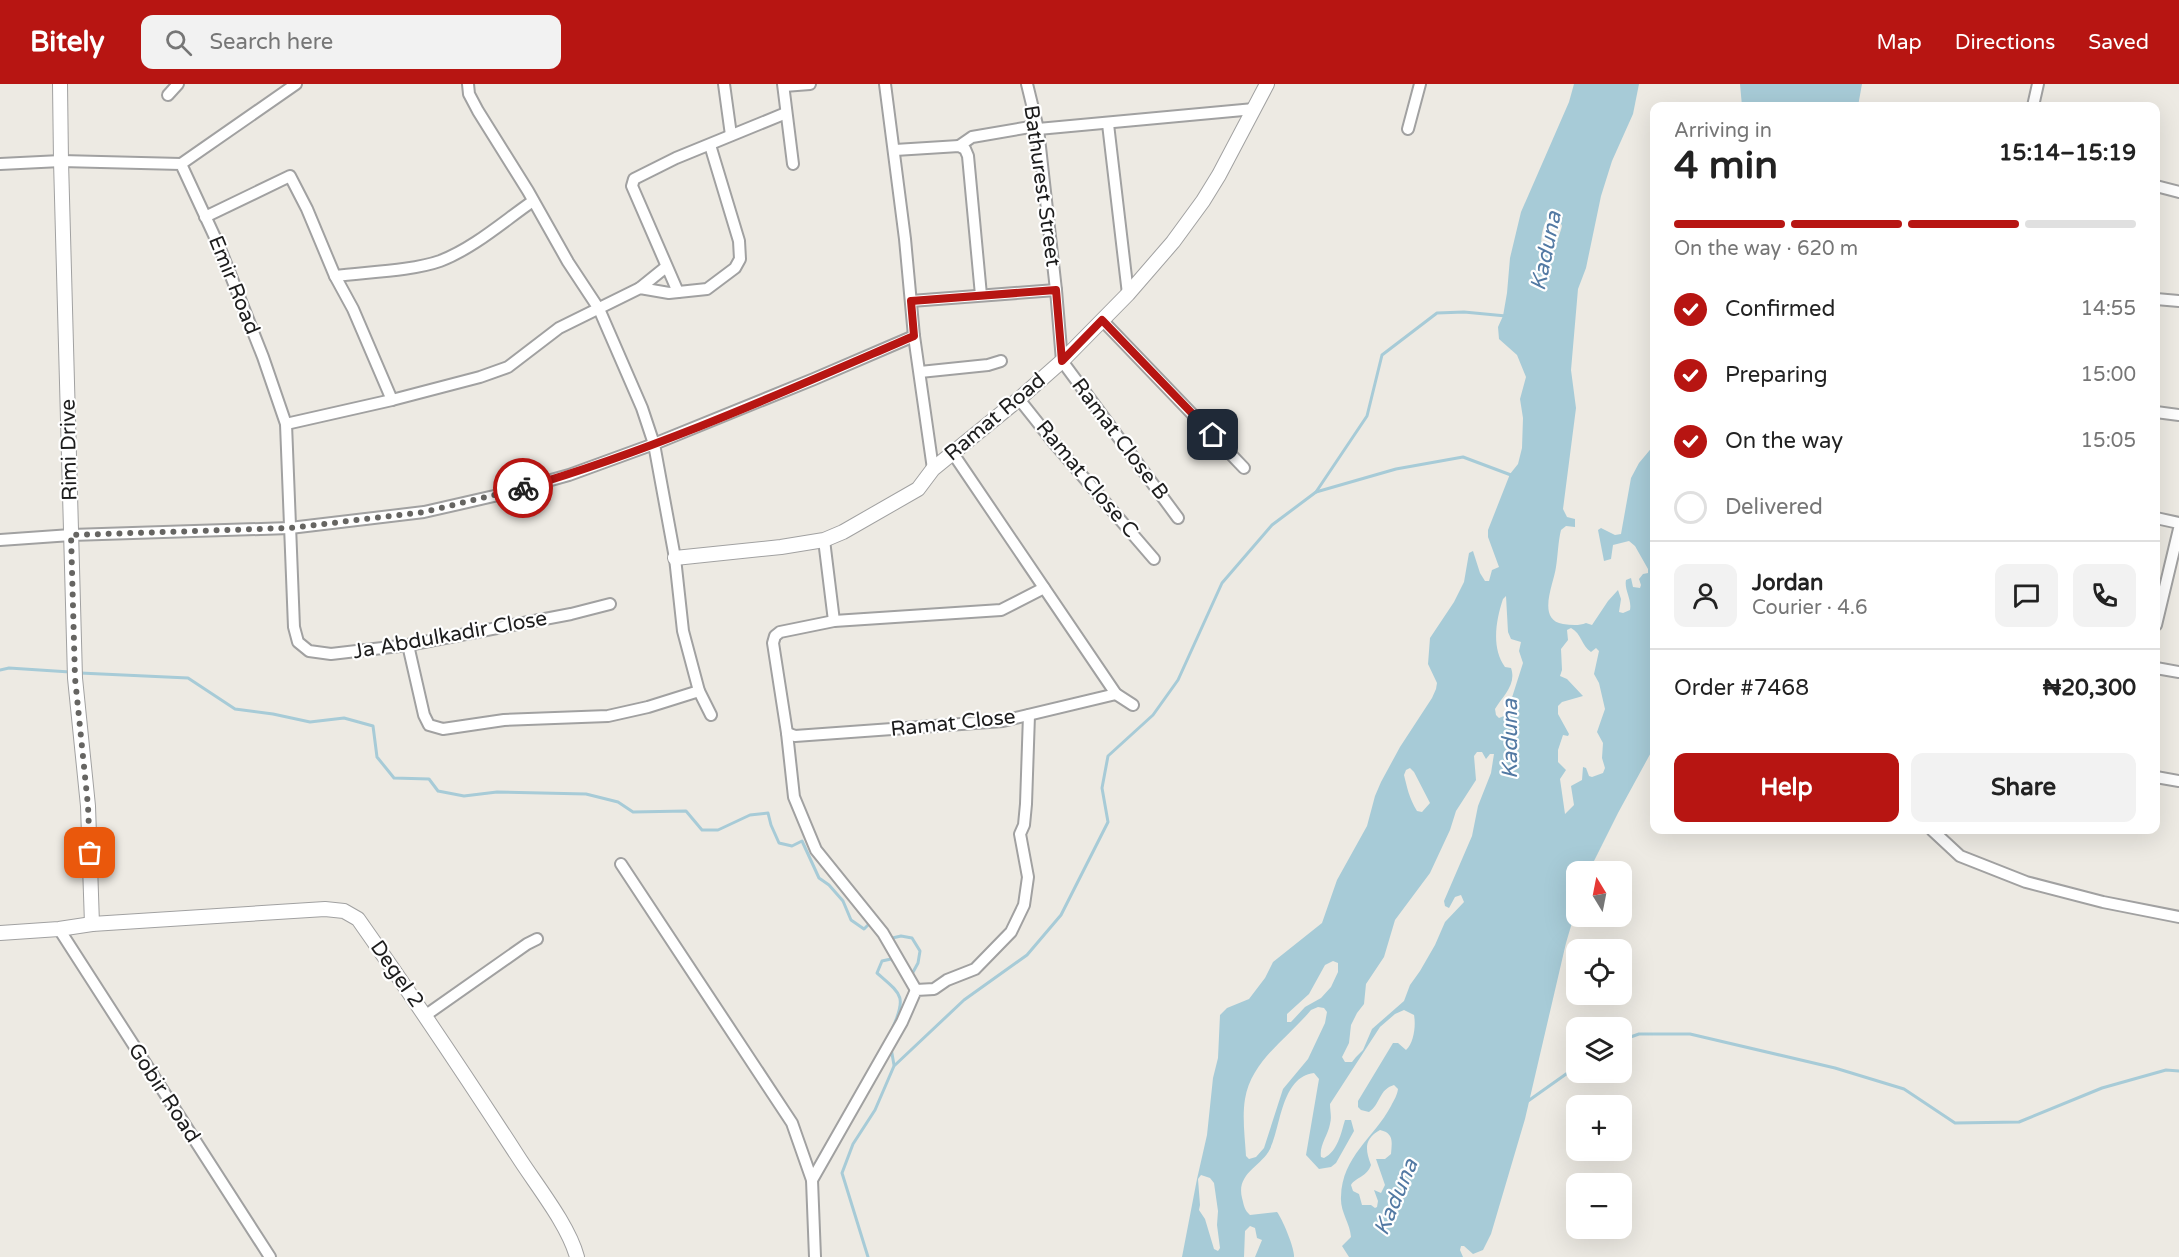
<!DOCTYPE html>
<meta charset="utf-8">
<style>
body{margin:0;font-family:"Varela Round",sans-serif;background:#f2f2f2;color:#222;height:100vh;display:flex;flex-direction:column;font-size:22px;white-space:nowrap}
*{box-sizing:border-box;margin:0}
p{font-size:20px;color:#767676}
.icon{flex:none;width:33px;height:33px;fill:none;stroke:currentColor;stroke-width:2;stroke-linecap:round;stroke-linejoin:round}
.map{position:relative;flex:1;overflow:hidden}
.drawer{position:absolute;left:1650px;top:18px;width:510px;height:732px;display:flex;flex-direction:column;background:#fff;border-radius:12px;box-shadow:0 6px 24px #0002}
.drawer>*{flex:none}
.needle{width:39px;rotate:350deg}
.fabs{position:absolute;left:1566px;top:777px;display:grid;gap:12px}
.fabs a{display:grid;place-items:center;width:66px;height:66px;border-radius:12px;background:#fff;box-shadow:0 6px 24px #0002;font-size:30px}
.pin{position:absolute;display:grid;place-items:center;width:51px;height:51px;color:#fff;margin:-26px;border-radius:12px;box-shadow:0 3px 9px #0006}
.courier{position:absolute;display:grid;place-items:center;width:60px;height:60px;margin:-30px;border:4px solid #b71512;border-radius:50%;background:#fff;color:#222;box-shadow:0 2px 8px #0007}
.overview em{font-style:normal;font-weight:700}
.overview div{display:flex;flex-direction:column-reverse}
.overview{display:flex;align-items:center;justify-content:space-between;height:102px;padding:0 24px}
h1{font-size:39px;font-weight:700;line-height:45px}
.bar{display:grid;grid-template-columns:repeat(4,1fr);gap:9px 6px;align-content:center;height:72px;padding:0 24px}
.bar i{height:8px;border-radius:4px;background:#e0e0e0}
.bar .selected{background:#b71512}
.bar p{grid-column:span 4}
.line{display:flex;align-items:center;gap:15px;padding:0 24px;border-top:2px solid #e0e0e0}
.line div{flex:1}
.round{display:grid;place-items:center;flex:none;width:63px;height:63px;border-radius:12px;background:#f2f2f2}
ol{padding:0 24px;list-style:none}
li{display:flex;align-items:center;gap:18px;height:66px}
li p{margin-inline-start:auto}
li .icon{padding:6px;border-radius:50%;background:#b71512;color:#fff;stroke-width:4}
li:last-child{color:#767676}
li i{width:33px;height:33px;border:3px solid #e0e0e0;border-radius:50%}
.cta{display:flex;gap:12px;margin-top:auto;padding:12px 24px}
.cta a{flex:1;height:69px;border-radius:12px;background:#b71512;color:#fff;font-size:24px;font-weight:700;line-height:69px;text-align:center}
.cta a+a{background:#f2f2f2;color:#222}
header{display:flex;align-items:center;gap:36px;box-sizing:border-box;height:84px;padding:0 30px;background:#b71512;color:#fff}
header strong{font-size:28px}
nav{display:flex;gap:33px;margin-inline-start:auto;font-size:21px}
.search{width:420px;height:54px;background:#f2f2f2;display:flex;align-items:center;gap:15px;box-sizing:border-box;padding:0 21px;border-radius:12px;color:#767676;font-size:22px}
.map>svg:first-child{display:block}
.water{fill:#a7cbd7;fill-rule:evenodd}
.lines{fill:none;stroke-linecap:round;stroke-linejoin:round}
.stream{stroke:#a7cbd7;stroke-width:3}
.minor-casing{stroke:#a1a1a1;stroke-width:14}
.tertiary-casing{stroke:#a1a1a1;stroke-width:16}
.minor{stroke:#fff;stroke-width:10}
.tertiary{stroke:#fff;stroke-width:14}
.done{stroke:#666562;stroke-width:6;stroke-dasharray:0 10.8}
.route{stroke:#b71512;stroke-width:8}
.labels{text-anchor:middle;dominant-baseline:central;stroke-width:4.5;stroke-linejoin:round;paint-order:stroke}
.street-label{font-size:21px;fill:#1d1d1d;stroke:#fff}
.water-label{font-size:22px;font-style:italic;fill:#5279a3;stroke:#fff}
</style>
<header>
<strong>Bitely</strong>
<div class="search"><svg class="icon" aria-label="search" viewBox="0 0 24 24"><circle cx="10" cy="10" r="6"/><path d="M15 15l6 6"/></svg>Search here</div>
<nav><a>Map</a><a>Directions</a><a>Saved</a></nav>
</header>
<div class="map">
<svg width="2179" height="1173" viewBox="0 0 2179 1173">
<rect width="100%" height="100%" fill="#edeae3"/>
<!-- water -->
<g class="water">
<path d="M1574,0h65l-6,30 -21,47 -11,35 -15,72 -8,21 -7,81 5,38 -13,101 4,8 8,2v8l-9,-1 -5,4c-3,12 -3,25 -5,37 -2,16 -20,53 7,57 8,1 16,2 23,-1l6,2 16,-24 10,-11 3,9 -2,13 4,1 7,-3c2,-11 -6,-20 -4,-30l5,-2 2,9 7,1 1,-3 -2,-6 4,-5 5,-1v-4l-13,-23 -6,-5 -16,4 -2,14 -7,2 -6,-31 3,-2 14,7 6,-1 10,-56 8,-15 15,-18v302l-36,66 -29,58 -13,1v37l-10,34 -41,176 -34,115 -8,16 -10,4 -9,-8h-3l-1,4 3,7h-114l-7,-11 9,-9c-1,-14 -11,-25 -10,-40 1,-41 33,-59 50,-91 3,-6 6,-10 7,-17l-4,-4c-15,4 -14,20 -25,27l-8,-2 -3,-3v-6l35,-58h5l8,7c8,-7 10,-25 8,-35l-10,-5 -9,4 -15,13 -50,77c0,7 2,13 0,20 -2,11 -11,22 -9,33l3,1c14,-7 17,-25 21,-38h6l3,11 -18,32 -5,4 -12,2 -13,-14 13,-76 -5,-6c-33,4 -33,54 -44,76 -9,18 -34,24 -28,49 2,7 2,12 8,17l27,-3c5,6 18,37 17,45h-39l7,-17 -5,-2 -2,-10 -5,-2 -5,5 -1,26h-62l15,-78 10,-44 6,-57 5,-20 2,-43 7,-7 22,-9 16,-21 8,-16 49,-39 15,-43 30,-54 8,-30 6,-14 19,-35 32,-49 4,-9 1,-6 -9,-19 2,-26 24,-36 10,-20 5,-29 4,-2 7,22 5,8h4l3,-11 7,-3 -11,-30v-7l22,-56 8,-10 4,-16 1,-30 -3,-19 6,-22 -9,-22 -18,-16 -1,-12 5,-11 4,-23 3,-35 11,-46 48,-110zM1556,129l6,13c-3,11 -7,23 -17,29 -7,-12 -3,-29 5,-41zM1506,512l2,36 3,7 10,3 -2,9 4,12 -15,47 -4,6 -5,2 -3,-3 -1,-6c7,-12 22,-24 16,-41l-6,-1c-14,-19 -9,-47 -2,-68zM1571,544c11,6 10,17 20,24l5,-4 3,3 -5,23 5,9 6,26 -8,23 6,11 -1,15 3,10 -2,5 -11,4 -3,-1 -3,-8 -3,-1 -1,13 -11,6 3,19 -9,9 -5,-35 6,-9 -8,-8v-12l5,-15 5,1 1,-2 -11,-20v-8l4,-4 21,-6 -16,-17 -7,-3 2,-6 -1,-21 7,-9 -1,-10zM1477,668h5l4,7 4,-5h4l-3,19 -13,33 -6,30 -28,65 1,5 4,2 6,-11 6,-2 3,7 -19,20 -10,23 -15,26 -10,14 -6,16 -32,28 -9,21 -7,7 -4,5h-7l-3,-5 7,-14 2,-18 6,-12 7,-9 2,-20 18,-27 11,-37 35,-47 20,-43 6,-19 20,-31 -2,-24zM1410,684l4,4 16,31 -8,9 -5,-1c-8,-13 -10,-24 -13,-36l2,-5zM1333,877l5,2v9l-7,15 -10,11 -16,9 -14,15h-4v-8l22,-20 16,-29zM1318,923l6,1 3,4 -2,11 -17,36 -25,30 -19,59 -8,9 -7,2 -3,-3c-1,-18 -4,-39 -1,-57 6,-38 43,-61 66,-89zM1380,1046c14,3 12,12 11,24l-6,5h-9l9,26 -4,8 -7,-3 4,11 -1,6 -2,1 -4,-3h-9l-3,-11 -6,-3 -2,-6c5,-8 16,-8 20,-20 -6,-16 -7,-26 9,-35zM1201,1091l9,3 4,5 4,28 -1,14 3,23 -2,3 -4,-2 -9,-30 -6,-9 1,-5 -2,-26z"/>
<polygon points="1740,0 1862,0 1858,22 1742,22"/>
</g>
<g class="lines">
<!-- stream -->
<g class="stream">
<polyline points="1316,408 1396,385 1463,373 1511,391"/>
<polyline points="0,586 9,584 70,588"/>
<polyline points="80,589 188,594 235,625 273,630 310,638 344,634 373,642 377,673 394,694 429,695 438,707 464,712 497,708 586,710 618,718 633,728 686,727 702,746 718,746 750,731 768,729 771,741 779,759 792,762 802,757 819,794 829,801 843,817 851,836 864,845 869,840 872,842"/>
<polyline points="888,855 901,852 912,854 920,867 918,879 912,890"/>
<path d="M893,943c14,-31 8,-33 -16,-54l5,-12 9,-2 5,5"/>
<polyline points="1622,956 1639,950 1690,950 1835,984 1904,1005 1955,1039 2019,1038 2102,1004 2166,986 2179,987"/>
<polyline points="891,964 894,981"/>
<polyline points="1528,1017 1576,983"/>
<polyline points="868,1173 842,1089 853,1060 875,1026 894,982 964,916 1027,871 1061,831 1108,738 1102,704 1108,672 1153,631 1178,596 1222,499 1272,441 1316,408 1367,332 1382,271 1437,229 1464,228 1506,232"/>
</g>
<defs>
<g id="minor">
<polyline points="468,0 469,10 478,27 528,107 568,178 599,225 642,324 654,360 675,474 683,547 699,607 711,631"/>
<polyline points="724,0 731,51"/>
<polyline points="783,0 793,80"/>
<polyline points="885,0 905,155 914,252 933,385"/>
<polyline points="1027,0 1038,45 1056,206 1062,277 1178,434"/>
<polyline points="784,2 810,0"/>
<polyline points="168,11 178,0"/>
<polyline points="2033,22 2038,0"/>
<polyline points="1108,40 1128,210"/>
<polyline points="1038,45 1254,25"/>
<polyline points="1408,45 1420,0"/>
<polyline points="959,62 972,53 1036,42"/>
<polyline points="895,66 959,62 965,65 968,72 981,211"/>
<polyline points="0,80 61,77 181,80 219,162 263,273 286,340 294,543 298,558 309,567 331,570 408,561 571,530 610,520"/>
<polyline points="181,80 296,0"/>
<polyline points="2156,102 2179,108"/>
<polyline points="205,133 290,92 307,125 335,192 353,225 392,316"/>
<path d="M335,192c30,-4 77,-5 105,-15 34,-13 64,-40 93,-60"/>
<polyline points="640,204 666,183"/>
<polyline points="678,208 632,102 634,95 676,74 786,29"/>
<polyline points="2156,215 2179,217"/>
<polyline points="911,217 1056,206"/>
<polyline points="1102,236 1244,384"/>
<polyline points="920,288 988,281 1001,277"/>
<polyline points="1019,315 1054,359 1154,475"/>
<polyline points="2156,328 2179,331"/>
<polyline points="286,340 392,316 480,293 508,283 559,244 640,204 669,209 707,205 735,184 740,175 739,157 710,61"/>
<polyline points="952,368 1116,610 1133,621"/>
<polyline points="2156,434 2179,439"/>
<polyline points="0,456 71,451 290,444 424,428 494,412 569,391 654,360 814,295 914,252"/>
<polyline points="824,456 834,537"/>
<polyline points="2156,541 2179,445"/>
<polyline points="408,561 424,631 429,641 443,645 504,636 608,632 648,623 699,607"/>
<polyline points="2156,584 2179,588"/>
<polyline points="787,649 795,652 1003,637 1116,610"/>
<polyline points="2156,693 2179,697"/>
<polyline points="1932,746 1960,772 2026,798 2103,818 2179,833"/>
<polyline points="621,780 792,1039 812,1096 815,1173"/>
<polyline points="59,845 270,1173"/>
<polyline points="916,906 883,849 816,766 794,713 787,649 773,559 775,552 780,548 834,537 1001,526 1044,504"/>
<polyline points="426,931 527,860 537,855"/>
<polyline points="812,1096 902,938 916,906 934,905 947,896 975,885 1011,848 1024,821 1028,793 1020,750 1024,741 1026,720 1029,631"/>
</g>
<g id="tertiary">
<polyline points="60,0 61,77 75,594 88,722 92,840"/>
<polyline points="675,474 781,463 824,456 843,448 918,405 933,385 1019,315 1062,277 1128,210 1173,158 1203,117 1219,91 1267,0"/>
<path d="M0,849l59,-4 33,-5 233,-15 19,2 14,8c55,78 107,156 159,236 19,30 51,69 60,102"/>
</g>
</defs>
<!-- minor casing -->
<use href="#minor" class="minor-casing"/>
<!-- tertiary casing -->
<use href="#tertiary" class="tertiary-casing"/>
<!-- minor -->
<use href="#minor" class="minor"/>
<!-- tertiary -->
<use href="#tertiary" class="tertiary"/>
</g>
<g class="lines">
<!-- done -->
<polyline class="done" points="90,769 88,722 75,594 71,451 290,444 424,428 523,404"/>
<!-- route -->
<path class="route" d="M523,404c134,-39 263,-97 391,-152l-3,-35 145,-11 6,71 40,-41 111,115"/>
</g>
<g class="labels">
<!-- street labels -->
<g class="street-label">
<text transform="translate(1042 102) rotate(82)">Bathurest Street</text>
<text transform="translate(234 201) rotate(68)">Emir Road</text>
<text transform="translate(995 333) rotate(-40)">Ramat Road</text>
<text transform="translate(1120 355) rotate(53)">Ramat Close B</text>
<text transform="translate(69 366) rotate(-91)">Rimi Drive</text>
<text transform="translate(1087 395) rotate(50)">Ramat Close C</text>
<text transform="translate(450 551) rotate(-10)">Ja Abdulkadir Close</text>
<text transform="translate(953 639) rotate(-6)">Ramat Close</text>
<text transform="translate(397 890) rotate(55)">Degel 2</text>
<text transform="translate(164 1009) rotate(57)">Gobir Road</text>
</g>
<!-- water labels -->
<g class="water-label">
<text transform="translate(1546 167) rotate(-78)">Kaduna</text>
<text transform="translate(1510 655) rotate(-90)">Kaduna</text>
<text transform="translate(1396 1113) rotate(-67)">Kaduna</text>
</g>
</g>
</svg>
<div class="fabs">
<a><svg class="needle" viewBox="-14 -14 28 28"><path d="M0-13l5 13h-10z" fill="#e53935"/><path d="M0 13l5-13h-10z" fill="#767676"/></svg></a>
<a><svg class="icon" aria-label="locate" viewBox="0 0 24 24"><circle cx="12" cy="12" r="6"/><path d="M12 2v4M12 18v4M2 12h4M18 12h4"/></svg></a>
<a><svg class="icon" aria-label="layers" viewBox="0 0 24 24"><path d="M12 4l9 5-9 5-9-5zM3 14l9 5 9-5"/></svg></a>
<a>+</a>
<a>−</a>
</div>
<div class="pin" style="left:90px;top:769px;background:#ea580c"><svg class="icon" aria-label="bag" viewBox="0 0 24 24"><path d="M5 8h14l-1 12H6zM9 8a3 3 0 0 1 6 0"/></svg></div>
<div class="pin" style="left:1213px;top:351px;background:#1f2937"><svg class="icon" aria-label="home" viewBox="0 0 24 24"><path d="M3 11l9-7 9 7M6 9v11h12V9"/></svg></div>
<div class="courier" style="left:523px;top:404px"><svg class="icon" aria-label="bike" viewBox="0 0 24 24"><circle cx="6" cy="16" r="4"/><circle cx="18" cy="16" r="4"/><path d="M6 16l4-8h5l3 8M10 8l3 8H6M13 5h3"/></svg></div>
<section class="drawer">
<div class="overview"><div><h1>4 min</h1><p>Arriving in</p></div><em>15:14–15:19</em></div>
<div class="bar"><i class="selected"></i><i class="selected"></i><i class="selected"></i><i></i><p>On the way · 620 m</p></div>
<ol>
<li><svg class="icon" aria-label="check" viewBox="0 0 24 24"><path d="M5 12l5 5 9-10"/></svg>Confirmed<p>14:55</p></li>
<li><svg class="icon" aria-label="check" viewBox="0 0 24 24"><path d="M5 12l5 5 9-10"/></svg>Preparing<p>15:00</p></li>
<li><svg class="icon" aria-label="check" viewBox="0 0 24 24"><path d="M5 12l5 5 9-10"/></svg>On the way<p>15:05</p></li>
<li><i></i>Delivered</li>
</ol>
<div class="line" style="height:108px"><a class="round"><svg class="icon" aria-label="person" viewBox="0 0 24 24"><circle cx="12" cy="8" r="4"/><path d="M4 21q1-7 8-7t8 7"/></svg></a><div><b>Jordan</b><p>Courier · 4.6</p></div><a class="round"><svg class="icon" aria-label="chat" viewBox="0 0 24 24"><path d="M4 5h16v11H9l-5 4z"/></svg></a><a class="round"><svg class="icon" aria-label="phone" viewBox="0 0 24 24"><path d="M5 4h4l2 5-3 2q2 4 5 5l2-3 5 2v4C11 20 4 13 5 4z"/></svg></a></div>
<div class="line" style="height:78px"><div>Order #7468</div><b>₦20,300</b></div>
<div class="cta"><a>Help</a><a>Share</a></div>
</section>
</div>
